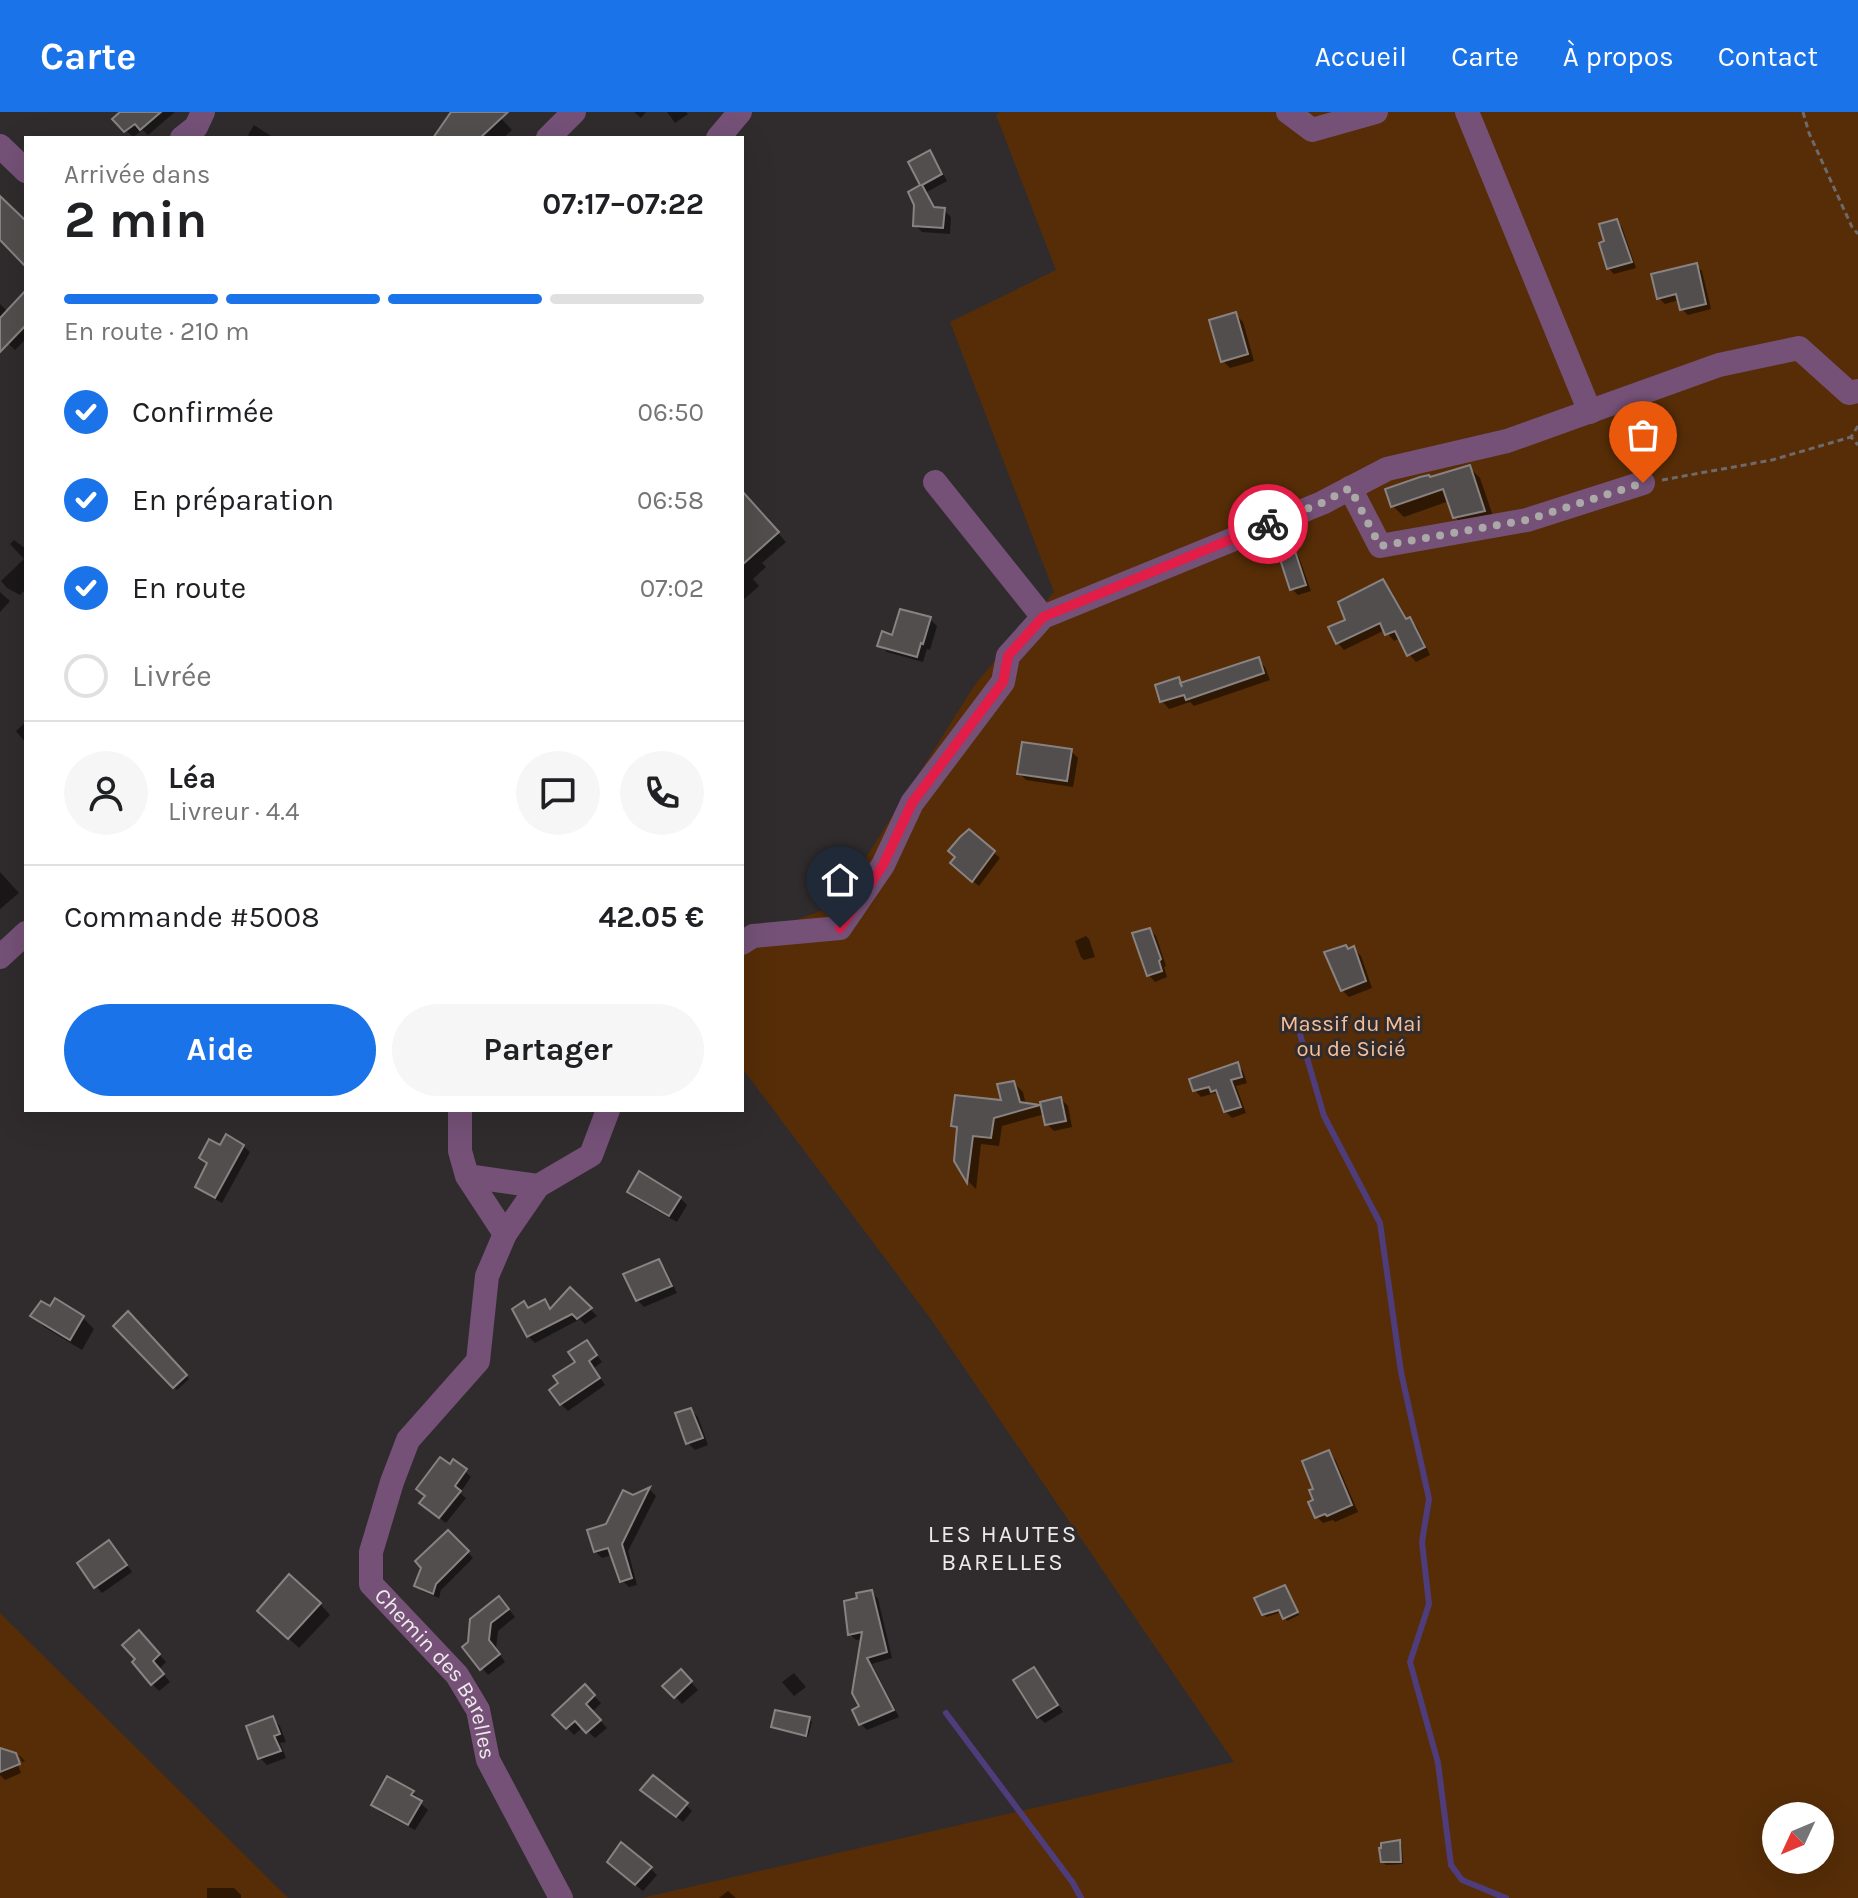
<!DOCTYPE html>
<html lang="fr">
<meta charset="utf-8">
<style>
body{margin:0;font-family:Karla,sans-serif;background:#f6f6f6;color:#202124;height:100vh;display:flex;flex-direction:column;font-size:30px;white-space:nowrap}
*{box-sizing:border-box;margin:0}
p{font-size:26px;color:#757577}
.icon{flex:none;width:44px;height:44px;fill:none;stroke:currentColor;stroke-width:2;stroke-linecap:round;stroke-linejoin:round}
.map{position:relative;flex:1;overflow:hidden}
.drawer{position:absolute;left:24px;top:24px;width:720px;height:976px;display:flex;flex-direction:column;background:#fff;border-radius:0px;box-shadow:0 8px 32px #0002}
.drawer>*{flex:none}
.needle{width:52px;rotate:226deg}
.buttons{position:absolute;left:1762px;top:1690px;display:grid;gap:16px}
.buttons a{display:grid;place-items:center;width:72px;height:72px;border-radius:50%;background:#fff;box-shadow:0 8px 32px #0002;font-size:40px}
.pin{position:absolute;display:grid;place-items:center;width:68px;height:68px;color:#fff;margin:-82px -34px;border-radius:50% 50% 50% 0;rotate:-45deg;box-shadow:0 0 8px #0007}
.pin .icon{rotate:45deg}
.courier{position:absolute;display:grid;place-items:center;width:80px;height:80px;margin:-40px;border:6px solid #e11d48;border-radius:50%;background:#fff;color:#222;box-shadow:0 2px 10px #0007}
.summary em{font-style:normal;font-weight:700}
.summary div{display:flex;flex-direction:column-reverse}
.summary{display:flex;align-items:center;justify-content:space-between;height:136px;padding:0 40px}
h1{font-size:52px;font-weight:700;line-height:60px}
.bar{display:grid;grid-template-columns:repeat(4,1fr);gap:12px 8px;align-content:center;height:96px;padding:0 40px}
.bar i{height:10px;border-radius:6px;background:#e0e0e0}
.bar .current{background:#1a73e8}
.bar p{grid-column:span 4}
.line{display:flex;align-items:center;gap:20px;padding:0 40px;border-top:2px solid #e0e0e0}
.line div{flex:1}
.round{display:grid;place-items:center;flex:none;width:84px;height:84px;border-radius:42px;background:#f6f6f6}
ol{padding:0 40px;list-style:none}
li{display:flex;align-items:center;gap:24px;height:88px}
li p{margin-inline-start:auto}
li .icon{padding:8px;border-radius:50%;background:#1a73e8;color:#fff;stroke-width:4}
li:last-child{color:#757577}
li i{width:44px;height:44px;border:4px solid #e0e0e0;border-radius:50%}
.primary-button{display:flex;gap:16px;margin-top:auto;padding:16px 40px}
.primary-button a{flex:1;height:92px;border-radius:48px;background:#1a73e8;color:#fff;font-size:32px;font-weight:700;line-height:92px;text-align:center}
.primary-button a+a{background:#f6f6f6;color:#202124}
header{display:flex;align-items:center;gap:48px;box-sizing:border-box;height:112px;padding:0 40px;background:#1a73e8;color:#fff}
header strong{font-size:38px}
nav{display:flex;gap:44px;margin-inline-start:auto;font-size:28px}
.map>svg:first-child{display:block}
.green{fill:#562d07;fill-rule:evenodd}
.shadow{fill:#0007}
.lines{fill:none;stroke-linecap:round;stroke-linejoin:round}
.stream{stroke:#4e3c7b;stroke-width:6}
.building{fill:#524e4d;stroke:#888382;stroke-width:2}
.path{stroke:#6e6a6b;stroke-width:3;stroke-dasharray:6 4;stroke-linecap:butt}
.minor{stroke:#755177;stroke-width:24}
.done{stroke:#aba8a8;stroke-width:8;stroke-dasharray:0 14.4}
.route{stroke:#e11d48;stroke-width:10}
.labels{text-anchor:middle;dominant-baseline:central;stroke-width:6;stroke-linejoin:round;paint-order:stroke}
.park-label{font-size:22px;fill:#f5bf99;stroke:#302c2d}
.street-label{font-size:22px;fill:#edeaeb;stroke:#302c2d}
.neighbourhood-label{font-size:24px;letter-spacing:2px;fill:#edeaeb;stroke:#302c2d}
</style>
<header>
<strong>Carte</strong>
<nav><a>Accueil</a><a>Carte</a><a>À propos</a><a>Contact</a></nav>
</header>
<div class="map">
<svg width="1858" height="1786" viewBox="0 0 1858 1786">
<rect width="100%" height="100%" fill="#302c2d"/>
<!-- green -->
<g class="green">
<path d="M1000,0h858v1786h-1216l592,-136 -304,-444 -188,-250v-127l94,-36 140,-222 78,-91 -104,-270 106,-52 -60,-155zM1776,1704h44v44h-44z"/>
<polygon points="0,1501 288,1786 0,1786"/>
</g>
<!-- shadow -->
<g class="shadow">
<polygon points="123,0 175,0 148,23 143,18 133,25 114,7"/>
<polygon points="475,0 495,0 512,18 503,26 436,26"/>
<polygon points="634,0 646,0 641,6"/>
<polygon points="667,0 686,0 688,2 675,11"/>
<polygon points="254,13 274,26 251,26 248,23"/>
<polygon points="930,41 936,48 947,69 927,80 937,97 944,98 951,105 950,122 922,120 915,113 922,74 911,51"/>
<polygon points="1616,109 1622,115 1636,156 1614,162 1608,156 1607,131"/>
<polygon points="1696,153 1702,159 1711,197 1688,203 1682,197 1679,188 1665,192 1659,186"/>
<polygon points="0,192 8,200 26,193 26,227 15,238 0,223"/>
<polygon points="1236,203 1243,210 1254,249 1230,256 1223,249"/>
<polygon points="1469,355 1480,366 1495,410 1466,416 1455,405 1449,389 1404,405 1393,394 1431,367"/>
<polygon points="742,394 757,397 786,430 762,451 766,455 753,467 759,474 742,489"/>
<polygon points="14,428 26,437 26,477 20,483 7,476 1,469 24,447 10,432"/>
<polygon points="1293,438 1299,445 1311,479 1298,483 1292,477"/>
<polygon points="1383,470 1390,477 1408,508 1410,507 1417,515 1430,543 1416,550 1409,542 1401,526 1394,529 1385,518 1344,538 1337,530 1348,509"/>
<polygon points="0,480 10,489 0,500"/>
<polygon points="930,507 937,514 930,538 927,537 923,550 887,540 880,533"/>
<polygon points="1258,548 1265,555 1270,568 1194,594 1190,590 1169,597 1162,589 1178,568 1183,572"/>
<polygon points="26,610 26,631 16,619"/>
<polygon points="1071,639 1078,646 1073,675 1026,668 1019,661"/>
<polygon points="969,720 1000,746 979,774 958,757"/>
<polygon points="0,760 19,781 0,797"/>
<polygon points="1150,818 1156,824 1166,854 1164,855 1167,865 1155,870 1149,863 1135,823"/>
<polygon points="1086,824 1089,827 1095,845 1084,848 1081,845 1075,829"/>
<polygon points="1354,837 1361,844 1372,876 1349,885 1342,878 1349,839"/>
<polygon points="1237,953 1243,959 1247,971 1236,974 1246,1001 1232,1006 1225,999 1219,985 1215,981 1201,985 1195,978"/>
<polygon points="1014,971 1023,980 1026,993 1039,994 1044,999 1061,987 1068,994 1072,1015 1054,1019 1047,1012 1045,1002 1002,1014 999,1034 981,1032 976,1077 969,1070 956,1048 959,1019 953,1014 1003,990"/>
<polygon points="243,1034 250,1040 222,1091 204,1081 198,1075"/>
<polygon points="629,1080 680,1086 687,1093 677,1110 636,1087"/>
<polygon points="658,1150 665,1156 677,1181 644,1195 637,1188"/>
<polygon points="571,1178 597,1204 585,1212 580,1207 535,1231 528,1224 524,1191 530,1198 545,1190 553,1198"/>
<polygon points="128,1202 189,1267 177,1278 116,1214"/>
<polygon points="33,1204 83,1206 94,1217 82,1238 44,1215"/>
<polygon points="587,1230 602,1250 594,1256 605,1273 568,1299 561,1292"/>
<polygon points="691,1298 698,1305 708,1333 695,1338 688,1331"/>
<polygon points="1328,1340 1335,1347 1358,1400 1335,1410 1333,1408 1323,1411 1317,1405 1315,1389 1316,1378"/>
<polygon points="465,1359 471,1365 460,1381 466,1386 446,1411 428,1397"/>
<polygon points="650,1378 656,1384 628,1439 637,1473 629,1475 622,1468 613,1443 602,1446 595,1439 608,1413 633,1386"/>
<polygon points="448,1420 473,1446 441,1478 439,1486 422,1479 417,1473 423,1456"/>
<polygon points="115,1437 132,1460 102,1481 96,1474"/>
<polygon points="1285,1476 1299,1503 1287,1509 1282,1500 1266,1505 1263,1502"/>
<polygon points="872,1480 878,1487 892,1546 872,1552 899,1605 867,1618 861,1612 863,1527 856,1528 849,1522"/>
<polygon points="320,1492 330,1503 299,1536 270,1509"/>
<polygon points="506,1494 515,1505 498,1519 496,1537 505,1550 488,1563 465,1535"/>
<polygon points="139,1521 166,1550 159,1557 170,1570 159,1579 152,1572 138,1547"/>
<polygon points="1033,1557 1040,1563 1063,1600 1045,1611 1038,1605 1015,1568"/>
<polygon points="681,1559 698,1578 682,1592 665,1574"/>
<polygon points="794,1561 806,1575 794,1584 782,1570"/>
<polygon points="585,1575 601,1591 592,1600 607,1616 595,1626 583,1615 574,1623 555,1603"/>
<polygon points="273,1607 280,1614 286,1630 280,1631 286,1646 267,1653 260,1646"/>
<polygon points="808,1607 812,1610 808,1625 776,1617 773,1614"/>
<polygon points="0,1638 20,1644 25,1649 22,1650 26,1659 20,1645 15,1645 21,1661 5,1668 0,1663"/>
<polygon points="413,1681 420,1687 418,1689 428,1698 415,1718 380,1700 374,1693"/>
<polygon points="649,1683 686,1693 692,1699 683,1710"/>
<polygon points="1399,1730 1402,1733 1403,1752 1386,1753 1383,1750"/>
<polygon points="650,1756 657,1763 643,1779 616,1757"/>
<polygon points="207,1776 234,1776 241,1783 241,1786 207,1786"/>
<polygon points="728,1779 736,1786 719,1786"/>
</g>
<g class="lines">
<!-- stream -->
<g class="stream">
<polyline points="1295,905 1324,1004 1380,1111 1401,1260 1429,1387 1422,1430 1429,1492 1410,1550 1438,1651 1451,1753 1462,1768 1506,1786"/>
<polyline points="946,1601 1073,1771 1081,1786"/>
</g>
</g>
<!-- building -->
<g class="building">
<polygon points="120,0 161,0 140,18 135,12 124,20 112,7"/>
<polygon points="451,0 508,0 480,26 433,26"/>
<polygon points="930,38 942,62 922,73 934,95 945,96 943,116 913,114 914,93 908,80 920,73 908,50"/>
<polygon points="0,84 26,109 26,155 0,128"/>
<polygon points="1617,107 1632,150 1607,157 1599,131 1604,129 1599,112"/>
<polygon points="1697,151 1706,192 1680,198 1676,182 1657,187 1651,162"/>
<polygon points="26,178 26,213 0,240 0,206"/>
<polygon points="1236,200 1248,242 1221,250 1209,208"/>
<polygon points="1470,353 1485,399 1453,406 1443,377 1391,395 1385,377 1420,365 1429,363 1430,365"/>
<polygon points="742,379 779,420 742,453"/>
<polygon points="1294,436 1306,473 1290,478 1278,441"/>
<polygon points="1383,467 1406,507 1410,505 1425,535 1407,544 1395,519 1385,523 1380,511 1336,532 1328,515 1345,508 1338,490"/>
<polygon points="900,497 931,505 923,532 921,531 917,545 877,534 882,519 892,523"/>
<polygon points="1259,545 1264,561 1186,588 1184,583 1160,590 1155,573 1179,565 1182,575 1180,571"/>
<polygon points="1022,630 1072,637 1067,669 1017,662"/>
<polygon points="969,717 995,739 972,770 950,751 955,745 948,739 960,725"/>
<polygon points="1150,816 1161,847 1159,849 1162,859 1147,864 1132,821"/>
<polygon points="1346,833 1348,837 1354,834 1366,869 1341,879 1324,840"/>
<polygon points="1238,950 1242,965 1231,968 1241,995 1224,1000 1216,978 1211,980 1209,975 1193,979 1189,967"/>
<polygon points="1014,969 1020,990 1040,993 994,1006 991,1026 973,1024 967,1071 954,1049 957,1015 951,1014 955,983 1001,988 997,972"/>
<polygon points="1061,985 1066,1009 1045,1013 1040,990"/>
<polygon points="226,1022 244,1033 215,1086 195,1075 207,1051 199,1046 209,1027 220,1033"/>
<polygon points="639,1059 681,1085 669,1104 627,1080"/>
<polygon points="659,1147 672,1174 636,1189 623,1162"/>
<polygon points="570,1175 592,1196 577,1207 572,1202 527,1225 512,1197 524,1189 528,1196 545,1187 550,1197"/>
<polygon points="55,1186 84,1204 70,1228 30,1204 41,1189 50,1194"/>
<polygon points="128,1199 187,1263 173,1276 113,1214"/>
<polygon points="587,1228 597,1243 589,1249 600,1266 560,1293 549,1278 558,1271 553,1264 575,1250 568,1240"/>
<polygon points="691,1296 703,1326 686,1332 675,1301"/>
<polygon points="1329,1338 1352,1393 1327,1404 1325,1402 1315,1406 1308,1390 1313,1388 1309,1378 1313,1377 1302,1349"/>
<polygon points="440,1345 450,1352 453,1347 467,1357 455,1374 461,1379 439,1406 419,1391 425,1384 416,1377"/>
<polygon points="650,1375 622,1432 632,1466 620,1470 608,1436 594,1440 587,1418 606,1412 623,1378 633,1383"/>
<polygon points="448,1418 469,1439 436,1472 433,1482 414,1474 421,1456 415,1449"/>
<polygon points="109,1428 127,1453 94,1476 77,1451"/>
<polygon points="289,1462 321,1491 288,1527 257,1499"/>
<polygon points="1285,1473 1298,1500 1283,1507 1279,1498 1262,1503 1254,1486"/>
<polygon points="872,1478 887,1540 867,1546 894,1598 859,1613 852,1598 859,1594 852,1581 862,1520 848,1523 844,1489 857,1486 856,1481"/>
<polygon points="499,1484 509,1497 491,1511 489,1528 500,1542 480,1558 462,1535 468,1530 470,1507"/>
<polygon points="139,1518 160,1542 153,1549 164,1562 151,1573 132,1550 135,1547 122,1533"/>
<polygon points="1034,1555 1058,1593 1037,1606 1013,1568"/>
<polygon points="681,1557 692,1569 674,1586 662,1574"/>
<polygon points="585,1572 595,1583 586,1592 601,1608 586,1621 575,1609 566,1617 552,1603"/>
<polygon points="775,1598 810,1605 806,1624 771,1615"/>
<polygon points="273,1604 280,1622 274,1624 281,1639 258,1647 246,1614"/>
<polygon points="0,1636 16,1641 20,1652 0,1660"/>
<polygon points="653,1663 688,1691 676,1705 640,1678"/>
<polygon points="387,1664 414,1679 411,1683 422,1689 408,1713 371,1693"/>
<polygon points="1400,1728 1401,1750 1381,1750 1379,1736 1381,1736 1381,1731"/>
<polygon points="621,1730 652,1755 635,1773 607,1750"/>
</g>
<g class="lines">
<!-- path -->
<g class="path">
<polyline points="1803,0 1809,21 1852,115 1858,122"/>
<polyline points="1858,314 1851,325 1858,333"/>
<polyline points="1662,368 1772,348 1851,325"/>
</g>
<!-- minor -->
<g class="minor">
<polyline points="1288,0 1312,18 1376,0"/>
<polyline points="1467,0 1590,300"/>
<polyline points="182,26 196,15 203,0"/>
<polyline points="548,26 574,0"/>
<polyline points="718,26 740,0"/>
<polyline points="0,34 26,59"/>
<polyline points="935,370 1043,505"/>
<polyline points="1350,376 1380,434 1527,408 1643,371"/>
<polyline points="742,831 753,824 840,816 883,753 912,691 1003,570 1008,544 1043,505 1322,391 1387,357 1507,329 1719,253 1799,236 1849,281 1858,279"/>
<polyline points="0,845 26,821"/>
<polyline points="460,998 460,1039 467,1064 505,1122 538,1074 467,1064"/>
<polyline points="538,1074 591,1043 608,998"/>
<path id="s1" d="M505,1122l-18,42 -9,85 -70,79 -16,42 -21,70v32l86,91 21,35 10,50 73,138"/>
</g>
</g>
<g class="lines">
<!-- done -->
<polyline class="done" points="1268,412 1322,391 1350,376 1380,434 1527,408 1643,371"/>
<!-- route -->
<polyline class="route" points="840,816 883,753 912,691 1003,570 1008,544 1043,505 1268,412"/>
</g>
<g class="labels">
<!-- park labels -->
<g class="park-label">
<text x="1351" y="912">Massif du Mai<tspan x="1351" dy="25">ou de Sicié</tspan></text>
</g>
<!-- street labels -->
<g class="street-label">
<text stroke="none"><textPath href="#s1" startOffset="500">Chemin des Barelles</textPath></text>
</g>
<!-- neighbourhood labels -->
<g class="neighbourhood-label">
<text x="1003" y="1422">LES HAUTES<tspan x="1003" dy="28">BARELLES</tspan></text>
</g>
</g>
</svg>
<div class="buttons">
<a><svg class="needle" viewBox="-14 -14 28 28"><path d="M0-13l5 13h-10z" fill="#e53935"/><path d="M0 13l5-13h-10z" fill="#757577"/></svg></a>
</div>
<div class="pin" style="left:1643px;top:371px;background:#ea580c"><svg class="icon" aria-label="bag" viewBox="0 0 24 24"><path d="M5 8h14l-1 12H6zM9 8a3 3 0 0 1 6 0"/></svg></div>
<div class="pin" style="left:840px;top:816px;background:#1f2937"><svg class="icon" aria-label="home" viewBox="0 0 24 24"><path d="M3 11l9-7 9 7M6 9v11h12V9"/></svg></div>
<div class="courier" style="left:1268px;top:412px"><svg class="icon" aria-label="bike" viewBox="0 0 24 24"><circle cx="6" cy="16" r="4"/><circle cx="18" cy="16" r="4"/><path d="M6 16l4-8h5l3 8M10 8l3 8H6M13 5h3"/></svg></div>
<section class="drawer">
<div class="summary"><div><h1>2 min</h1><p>Arrivée dans</p></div><em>07:17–07:22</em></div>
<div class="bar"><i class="current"></i><i class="current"></i><i class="current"></i><i></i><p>En route · 210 m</p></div>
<ol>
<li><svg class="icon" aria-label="check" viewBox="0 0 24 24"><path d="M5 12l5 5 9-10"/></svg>Confirmée<p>06:50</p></li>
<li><svg class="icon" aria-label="check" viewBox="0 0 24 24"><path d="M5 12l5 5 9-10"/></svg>En préparation<p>06:58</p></li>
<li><svg class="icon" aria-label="check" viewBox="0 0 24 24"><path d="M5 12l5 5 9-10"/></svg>En route<p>07:02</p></li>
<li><i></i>Livrée</li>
</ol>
<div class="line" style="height:144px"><a class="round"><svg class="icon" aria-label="person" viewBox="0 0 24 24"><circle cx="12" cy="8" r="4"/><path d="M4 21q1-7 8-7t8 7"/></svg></a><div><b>Léa</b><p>Livreur · 4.4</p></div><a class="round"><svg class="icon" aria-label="chat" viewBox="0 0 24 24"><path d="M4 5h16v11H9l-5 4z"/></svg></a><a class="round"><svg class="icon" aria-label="phone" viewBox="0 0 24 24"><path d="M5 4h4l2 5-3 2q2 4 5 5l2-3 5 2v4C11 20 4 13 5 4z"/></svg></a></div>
<div class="line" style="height:104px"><div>Commande #5008</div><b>42.05 €</b></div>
<div class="primary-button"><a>Aide</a><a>Partager</a></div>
</section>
</div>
